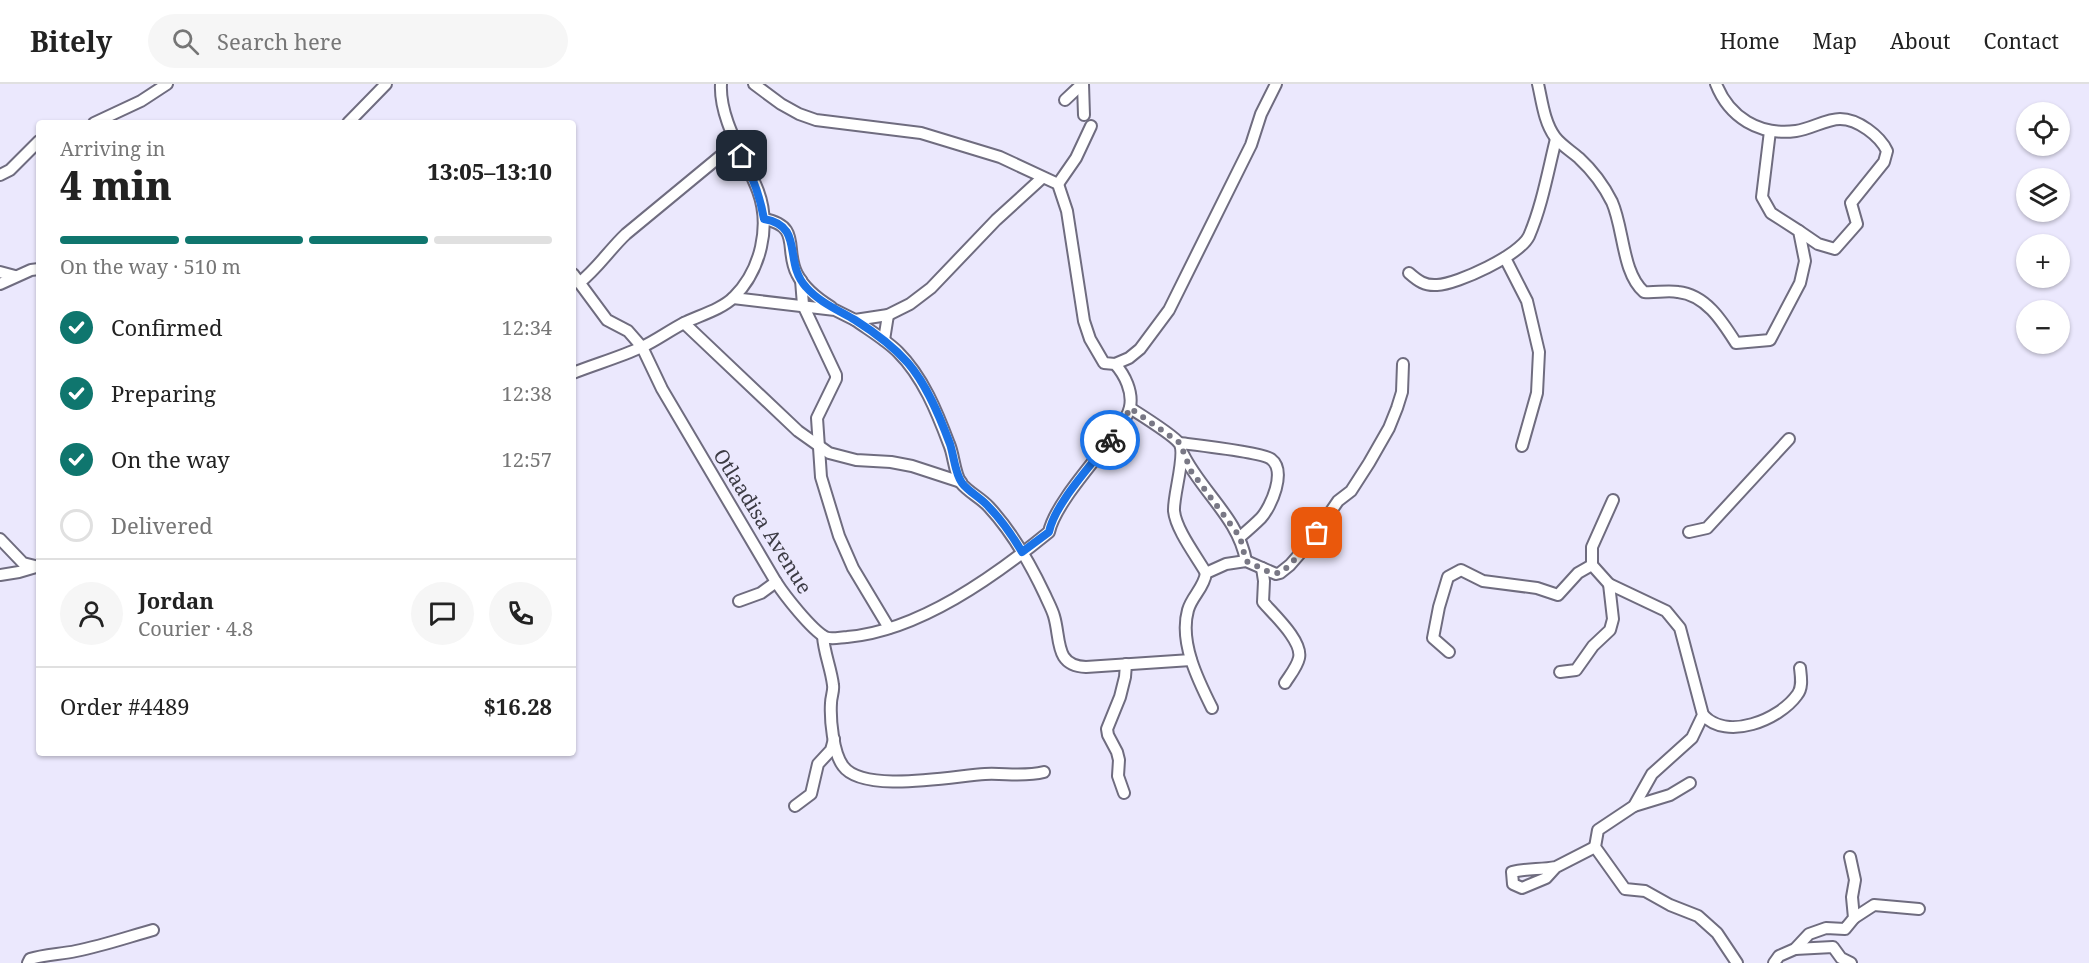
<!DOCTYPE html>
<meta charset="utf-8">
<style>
body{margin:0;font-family:"Noto Serif",serif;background:#f6f6f6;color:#222;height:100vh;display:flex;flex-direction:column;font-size:22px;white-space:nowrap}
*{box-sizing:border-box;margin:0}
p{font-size:20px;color:#767676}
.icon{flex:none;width:33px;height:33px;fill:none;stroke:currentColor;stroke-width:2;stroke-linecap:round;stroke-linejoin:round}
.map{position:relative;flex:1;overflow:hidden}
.drawer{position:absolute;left:36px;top:36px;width:540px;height:636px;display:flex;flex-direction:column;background:#fff;border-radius:6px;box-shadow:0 2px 4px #0004}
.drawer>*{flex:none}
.fabs{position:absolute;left:2016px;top:18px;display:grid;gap:12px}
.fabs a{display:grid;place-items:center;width:54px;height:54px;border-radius:50%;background:#fff;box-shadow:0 2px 4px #0004;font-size:30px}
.pin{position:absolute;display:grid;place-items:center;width:51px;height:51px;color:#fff;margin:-26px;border-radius:12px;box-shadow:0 3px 9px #0006}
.courier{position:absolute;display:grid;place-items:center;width:60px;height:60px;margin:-30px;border:4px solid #1a73e8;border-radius:50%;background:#fff;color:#222;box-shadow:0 2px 8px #0007}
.summary em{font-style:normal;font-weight:800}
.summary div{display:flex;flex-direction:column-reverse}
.summary{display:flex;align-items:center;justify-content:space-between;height:102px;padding:0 24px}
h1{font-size:39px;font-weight:800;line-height:45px}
.bar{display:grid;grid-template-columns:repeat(4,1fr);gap:9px 6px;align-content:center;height:72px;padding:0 24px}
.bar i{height:8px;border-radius:4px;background:#e0e0e0}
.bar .active{background:#0f766e}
.bar p{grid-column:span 4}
.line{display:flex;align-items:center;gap:15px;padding:0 24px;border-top:2px solid #e0e0e0}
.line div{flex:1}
.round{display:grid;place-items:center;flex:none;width:63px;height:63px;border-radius:32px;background:#f6f6f6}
ol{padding:0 24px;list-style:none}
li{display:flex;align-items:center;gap:18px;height:66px}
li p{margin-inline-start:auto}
li .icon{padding:6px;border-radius:50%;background:#0f766e;color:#fff;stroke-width:4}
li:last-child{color:#767676}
li i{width:33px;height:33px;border:3px solid #e0e0e0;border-radius:50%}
header{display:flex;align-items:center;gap:36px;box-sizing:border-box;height:84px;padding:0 30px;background:#fff;border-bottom:2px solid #e0e0e0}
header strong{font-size:28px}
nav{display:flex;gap:33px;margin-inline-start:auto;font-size:21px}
.search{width:420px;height:54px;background:#f6f6f6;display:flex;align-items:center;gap:15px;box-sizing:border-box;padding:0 21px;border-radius:33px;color:#767676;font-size:22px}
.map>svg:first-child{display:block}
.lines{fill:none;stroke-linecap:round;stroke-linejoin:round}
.minor-casing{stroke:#6f6c7f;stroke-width:14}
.minor{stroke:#fff;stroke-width:10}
.done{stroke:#797885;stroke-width:6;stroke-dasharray:0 10.8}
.route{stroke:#1a73e8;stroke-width:8}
.labels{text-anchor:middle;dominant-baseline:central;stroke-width:6;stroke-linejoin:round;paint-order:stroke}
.street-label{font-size:20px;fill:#3c3b44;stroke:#ebe8fd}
</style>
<header>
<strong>Bitely</strong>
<div class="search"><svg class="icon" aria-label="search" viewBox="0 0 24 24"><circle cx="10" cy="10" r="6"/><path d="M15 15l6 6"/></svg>Search here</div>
<nav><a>Home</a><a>Map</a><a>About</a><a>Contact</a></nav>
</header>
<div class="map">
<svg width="2089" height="879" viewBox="0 0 2089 879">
<rect width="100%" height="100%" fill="#ebe8fd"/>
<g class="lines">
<defs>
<g id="minor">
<polyline points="1083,0 1084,31"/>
<path d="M1538,0c4,17 6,38 17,53 6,8 16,14 24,21 13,12 25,28 33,44 12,27 10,71 32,90 11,1 23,-2 34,0 28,3 44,29 58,51l34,-3 30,-57 5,-22 -6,-30 -28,-18 -9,-16 8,-66"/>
<path d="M1716,0c13,33 43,52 80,47 15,-2 30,-12 44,-12 18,0 40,17 47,32l-3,11 -33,41 6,21 -22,25 -17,-5 -19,-13"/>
<polyline points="1065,16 1082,0"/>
<polyline points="94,39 141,17 167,0"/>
<polyline points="348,39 386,0"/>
<polyline points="0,91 10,86 39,57"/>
<polyline points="1058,100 1076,74 1091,42"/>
<path d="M764,135c38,7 20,31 33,55 7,14 21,25 34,33"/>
<polyline points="1505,174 1527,217 1539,268 1537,309 1522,362"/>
<polyline points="0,188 15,192"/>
<path d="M1409,189c9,8 16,13 28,12 21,-1 83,-30 92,-49 13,-30 19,-65 27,-97"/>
<path d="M573,190l34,46 21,11 14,16 20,42 114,193c9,14 35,47 49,55 6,3 16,0 22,0 72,-6 148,-61 202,-105 6,-28 47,-72 65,-97 6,-8 14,-18 16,-28 3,-15 -5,-32 -15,-43l-11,-1 -14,-24 -6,-18 -17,-110 -9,-27 -58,-27 -79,-24 -105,-13 -17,-6 -18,-10 -27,-20"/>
<polyline points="801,196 803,221 836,291 836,295 817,334 821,393 839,452 853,484 889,544"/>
<path d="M579,199c18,-14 31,-34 47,-49l109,-90"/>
<polyline points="0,200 31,186 39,185"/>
<polyline points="733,214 835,226 855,236 888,231 910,220 931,204 996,136 1042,94"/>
<path d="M855,236c14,10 31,20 43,32 25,25 39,60 51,92 5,11 5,29 12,39 7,9 20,15 28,24 24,26 41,56 56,88 3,7 7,14 9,21 7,23 0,50 32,51l105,-7"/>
<polyline points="684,239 798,347 829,369 856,376 891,378 912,382 961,398"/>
<polyline points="884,256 888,231"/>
<polyline points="1115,280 1129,274 1140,265 1169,226 1251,61 1261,30 1276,0"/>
<path d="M573,289c23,-9 47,-16 69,-26 15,-7 28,-17 44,-25 15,-7 36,-13 48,-25 27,-27 37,-71 24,-106 -12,-32 -39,-71 -37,-107"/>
<path d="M1130,324c11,7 43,27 49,35 8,10 -6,52 -5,68 2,19 23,46 32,62"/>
<path d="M1180,359c16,2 81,9 91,16 16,12 0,48 -10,59 -7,7 -14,13 -21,19"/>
<path d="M1183,370c18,37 56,65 63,107"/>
<polyline points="1613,416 1592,463 1592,481 1609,500 1666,527 1680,544 1703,631 1692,654 1652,690 1634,722 1598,746 1595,763 1625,805 1645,807 1670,821 1698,832 1717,849 1737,879"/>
<polyline points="1689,448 1707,444 1789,355"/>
<polyline points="0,455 23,479 39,483"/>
<path d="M1262,484l2,13 -1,21c10,12 40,39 36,56 -2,9 -9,17 -14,25"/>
<polyline points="0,491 19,488 36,483"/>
<polyline points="739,517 761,509 776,498"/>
<path d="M823,552c1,17 8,32 10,49 1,6 -2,12 -2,18 -1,16 2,50 12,63 20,28 110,10 142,8 20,-1 39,3 59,-2"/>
<polyline points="1449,568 1433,554 1439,523 1448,493 1461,486 1483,497 1537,504 1558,511 1578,489 1592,481"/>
<polyline points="1560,588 1576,586 1593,562 1610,546 1613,535 1609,500"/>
<path d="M1212,624c-14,-28 -33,-66 -24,-98 4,-14 16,-22 18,-37l20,-9 20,-3 30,13 4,-1 10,-8 20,-23 28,-41 13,-10 18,-28 20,-35 8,-20 5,-16 1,-28"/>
<path d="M1703,631c24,26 76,5 94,-20 6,-7 4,-18 3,-27"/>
<polyline points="1124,709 1118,692 1119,676 1117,668 1108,651 1107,645 1120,613 1125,593 1126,580"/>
<polyline points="795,722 811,710 818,680 831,666 834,655"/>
<polyline points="1634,722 1670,711 1690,699"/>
<path d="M1556,783c-15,3 -29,1 -44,5l1,12 9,4 24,-10 10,-11 39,-20"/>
<polyline points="1854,834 1874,821 1919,825"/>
<polyline points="1795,865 1833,863 1841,874 1851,879"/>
<path d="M28,879l2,-4c13,-4 32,-5 46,-8 26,-5 52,-14 77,-21"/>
<polyline points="1774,879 1779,872 1795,865 1809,850 1826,844 1845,845 1854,834 1852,813 1855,796 1850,773"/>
</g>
</defs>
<!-- minor casing -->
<use href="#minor" class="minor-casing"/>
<!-- minor -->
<use href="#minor" class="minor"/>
</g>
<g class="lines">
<!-- done -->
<polyline class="done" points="1110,356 1123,339 1130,324 1180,359 1191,387 1240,453 1246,477 1271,489 1280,489 1290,481 1317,449"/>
<!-- route -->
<path class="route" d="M742,72c11,21 18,40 22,63 41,7 19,43 42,68 13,15 32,23 49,33 19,12 38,26 53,43 19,22 32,54 42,81 4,12 5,30 12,39 6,8 17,14 24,21 14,14 26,31 36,48l27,-20c6,-29 43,-67 61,-92"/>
</g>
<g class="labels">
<!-- street labels -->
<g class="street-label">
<text transform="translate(763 437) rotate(58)">Otlaadisa Avenue</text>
</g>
</g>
</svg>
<div class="fabs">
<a><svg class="icon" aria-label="locate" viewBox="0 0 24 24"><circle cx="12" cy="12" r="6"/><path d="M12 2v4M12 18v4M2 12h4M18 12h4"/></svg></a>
<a><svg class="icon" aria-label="layers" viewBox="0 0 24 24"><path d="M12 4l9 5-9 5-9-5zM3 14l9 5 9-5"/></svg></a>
<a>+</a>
<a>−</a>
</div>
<div class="pin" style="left:1317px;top:449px;background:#ea580c"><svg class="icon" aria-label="bag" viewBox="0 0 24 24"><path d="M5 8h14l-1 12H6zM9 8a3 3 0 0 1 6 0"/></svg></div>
<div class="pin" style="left:742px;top:72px;background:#1f2937"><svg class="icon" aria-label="home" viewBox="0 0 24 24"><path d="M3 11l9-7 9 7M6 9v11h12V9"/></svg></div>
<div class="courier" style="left:1110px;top:356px"><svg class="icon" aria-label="bike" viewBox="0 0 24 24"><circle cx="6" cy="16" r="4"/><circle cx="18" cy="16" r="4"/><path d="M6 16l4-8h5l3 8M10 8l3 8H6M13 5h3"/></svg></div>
<section class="drawer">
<div class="summary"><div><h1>4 min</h1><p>Arriving in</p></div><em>13:05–13:10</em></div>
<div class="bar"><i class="active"></i><i class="active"></i><i class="active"></i><i></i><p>On the way · 510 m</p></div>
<ol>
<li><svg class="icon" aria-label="check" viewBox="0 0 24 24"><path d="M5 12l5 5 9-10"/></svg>Confirmed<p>12:34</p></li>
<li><svg class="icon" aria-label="check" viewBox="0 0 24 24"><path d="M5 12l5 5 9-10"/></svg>Preparing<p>12:38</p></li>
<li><svg class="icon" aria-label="check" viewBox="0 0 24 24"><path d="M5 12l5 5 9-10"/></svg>On the way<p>12:57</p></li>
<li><i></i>Delivered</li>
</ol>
<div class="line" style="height:108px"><a class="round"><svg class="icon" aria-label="person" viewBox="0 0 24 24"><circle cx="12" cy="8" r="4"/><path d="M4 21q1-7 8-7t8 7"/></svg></a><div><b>Jordan</b><p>Courier · 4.8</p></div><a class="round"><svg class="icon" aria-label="chat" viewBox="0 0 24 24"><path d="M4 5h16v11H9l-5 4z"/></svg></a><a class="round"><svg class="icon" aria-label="phone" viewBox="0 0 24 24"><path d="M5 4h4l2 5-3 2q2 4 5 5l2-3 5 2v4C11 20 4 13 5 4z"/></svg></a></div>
<div class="line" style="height:78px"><div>Order #4489</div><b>$16.28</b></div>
</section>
</div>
